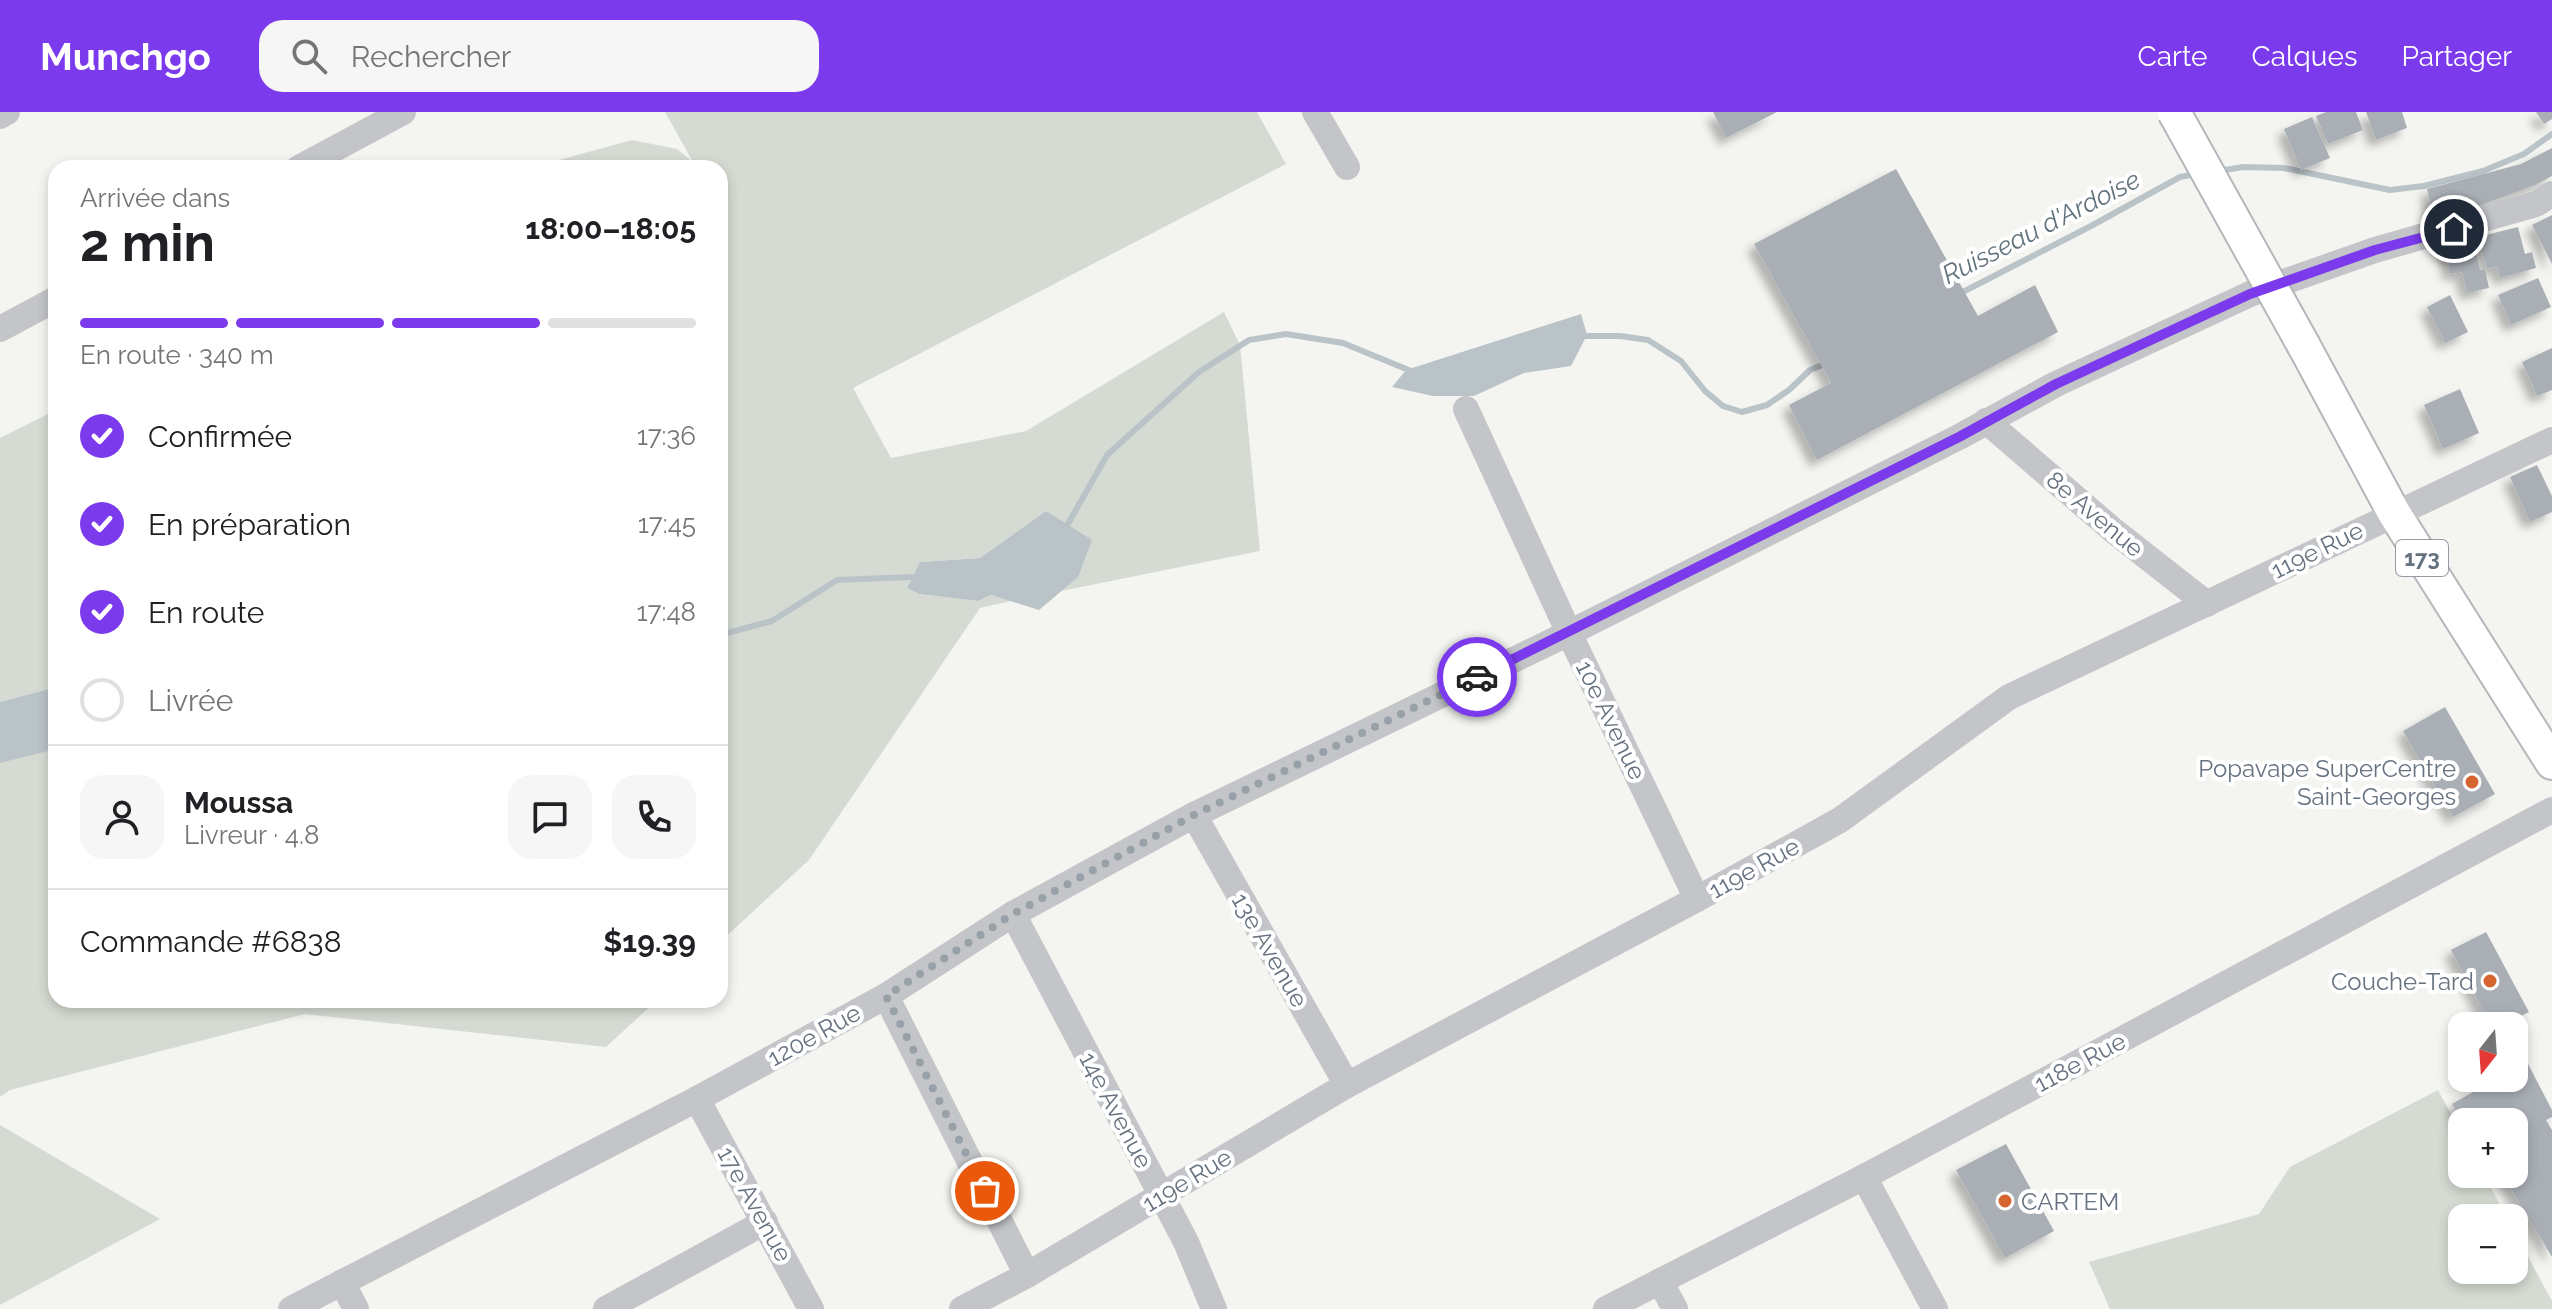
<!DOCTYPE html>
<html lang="fr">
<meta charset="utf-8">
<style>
body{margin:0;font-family:Raleway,sans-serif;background:#f6f6f6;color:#202124;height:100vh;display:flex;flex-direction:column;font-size:30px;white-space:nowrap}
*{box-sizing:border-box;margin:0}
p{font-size:26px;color:#757577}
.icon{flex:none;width:44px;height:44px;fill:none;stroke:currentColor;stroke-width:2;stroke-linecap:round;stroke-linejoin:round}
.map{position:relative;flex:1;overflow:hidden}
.panel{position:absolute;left:48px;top:48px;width:680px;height:848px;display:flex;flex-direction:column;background:#fff;border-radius:24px;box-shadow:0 4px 12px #0003}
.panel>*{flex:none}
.needle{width:52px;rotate:197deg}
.tools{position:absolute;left:2448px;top:900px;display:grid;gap:16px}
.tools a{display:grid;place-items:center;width:80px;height:80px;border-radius:16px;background:#fff;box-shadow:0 4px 12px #0003;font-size:40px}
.pin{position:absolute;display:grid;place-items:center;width:68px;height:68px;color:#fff;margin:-34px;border:4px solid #fff;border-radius:50%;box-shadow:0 2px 8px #0007}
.courier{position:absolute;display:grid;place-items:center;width:80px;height:80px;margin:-40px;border:6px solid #7c3aed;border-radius:50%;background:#fff;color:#222;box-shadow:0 2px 10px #0007}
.headline em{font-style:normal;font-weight:700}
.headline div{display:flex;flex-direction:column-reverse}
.headline{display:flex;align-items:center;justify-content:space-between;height:136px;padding:0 32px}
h1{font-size:52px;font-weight:700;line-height:60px}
.bar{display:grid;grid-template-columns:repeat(4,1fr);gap:12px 8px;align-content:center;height:96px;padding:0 32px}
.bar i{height:10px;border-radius:6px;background:#e0e0e0}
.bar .active{background:#7c3aed}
.bar p{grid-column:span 4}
.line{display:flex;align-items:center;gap:20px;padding:0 32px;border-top:2px solid #e0e0e0}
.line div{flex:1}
.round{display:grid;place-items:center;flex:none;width:84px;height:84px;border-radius:24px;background:#f6f6f6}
ol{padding:0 32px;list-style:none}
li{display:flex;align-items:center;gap:24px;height:88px}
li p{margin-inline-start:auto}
li .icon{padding:8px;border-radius:50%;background:#7c3aed;color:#fff;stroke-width:4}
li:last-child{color:#757577}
li i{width:44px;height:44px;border:4px solid #e0e0e0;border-radius:50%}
header{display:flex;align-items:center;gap:48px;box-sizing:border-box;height:112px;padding:0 40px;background:#7c3aed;color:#fff}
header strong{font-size:38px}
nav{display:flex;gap:44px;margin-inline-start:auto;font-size:28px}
.search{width:560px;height:72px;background:#f6f6f6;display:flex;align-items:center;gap:20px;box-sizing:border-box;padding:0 28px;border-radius:24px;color:#757577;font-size:30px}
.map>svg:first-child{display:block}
.green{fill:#d5dbd2}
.water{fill:#bac3c8}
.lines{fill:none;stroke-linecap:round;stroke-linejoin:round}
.stream{stroke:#bac3c8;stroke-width:6}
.building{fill:#a9afb5;filter:url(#shadow)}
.major-casing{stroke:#b4b7ba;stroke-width:36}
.minor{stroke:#c3c5c9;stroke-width:26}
.major{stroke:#fff;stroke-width:32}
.major-bridge-casing{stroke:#b4b7ba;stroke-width:36;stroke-linecap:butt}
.major-bridge{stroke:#fff;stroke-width:32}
.done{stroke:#98a0a8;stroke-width:8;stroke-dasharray:0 14.4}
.route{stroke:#7c3aed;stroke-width:10}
.poi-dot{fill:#d66430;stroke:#fff;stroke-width:3}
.labels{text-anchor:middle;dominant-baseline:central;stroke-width:8;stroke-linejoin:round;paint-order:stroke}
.shield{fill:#fff;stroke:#949ca6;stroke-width:2}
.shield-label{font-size:22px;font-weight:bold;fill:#667280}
.street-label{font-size:24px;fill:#667280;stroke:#fff}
.poi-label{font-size:24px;fill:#667280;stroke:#fff;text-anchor:end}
.water-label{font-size:26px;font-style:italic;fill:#61737d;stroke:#fff}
</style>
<header>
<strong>Munchgo</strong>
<div class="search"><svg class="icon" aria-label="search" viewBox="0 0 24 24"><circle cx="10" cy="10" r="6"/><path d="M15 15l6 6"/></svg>Rechercher</div>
<nav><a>Carte</a><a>Calques</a><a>Partager</a></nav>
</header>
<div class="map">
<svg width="2552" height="1197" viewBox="0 0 2552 1197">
<defs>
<filter id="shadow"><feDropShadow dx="-7" dy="7" stdDeviation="4" flood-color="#0004"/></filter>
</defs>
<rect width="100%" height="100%" fill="#f4f5f1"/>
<!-- green -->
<g class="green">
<polygon points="665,0 1257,0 1286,52 853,276 891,346 1026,319 1224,200 1240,233 1260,439 1061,479 1046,399 980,446 920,450 907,476 919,482 978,489 991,483 1011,489 980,496 809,748 720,830 720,56 530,56 632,28 677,37 693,50"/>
<polygon points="56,298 56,575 0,590 0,326"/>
<polygon points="52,636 56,637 56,888 657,888 606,935 305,902 10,978 0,985 0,651"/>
<polygon points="2438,978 2462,1022 2462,1062 2484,1062 2507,1106 2462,1106 2462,1158 2514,1158 2514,1119 2552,1189 2552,1197 2110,1197 2089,1150 2259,1102 2290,1055"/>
<polygon points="0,1013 160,1107 0,1193"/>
</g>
<!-- water -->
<g class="water">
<polygon points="1581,202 1587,223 1571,254 1524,261 1474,284 1433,284 1392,275 1406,258"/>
<polygon points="1046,399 1092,428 1078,465 1039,498 991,483 978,489 919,482 907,476 920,450 980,446"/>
<polygon points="56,575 56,637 0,651 0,590"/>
</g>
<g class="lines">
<!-- stream -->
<g class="stream">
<polyline points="2219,59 2243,55 2284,56 2390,78 2424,74 2483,59 2524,42 2552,22"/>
<polyline points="1957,183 2091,114 2180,65 2196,62"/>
<polyline points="1581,224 1620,224 1648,228 1681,249 1705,279 1723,294 1742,300 1767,293 1789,278 1810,258 1827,251"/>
<polyline points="1068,412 1107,343 1199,260 1249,228 1286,222 1343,231 1411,259"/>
<polyline points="720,523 772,509 837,468 912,465"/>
</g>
</g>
<!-- building -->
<g class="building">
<polygon points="1713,0 1777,0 1726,26"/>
<polygon points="2326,0 2356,0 2363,18 2328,32 2316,4"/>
<polygon points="2366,0 2402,0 2407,16 2376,28"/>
<polygon points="2536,0 2552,0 2552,7 2544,12"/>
<polygon points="2312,5 2330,46 2301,58 2284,17"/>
<polygon points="2552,36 2552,64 2535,73 2478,94 2433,105 2427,77 2521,52"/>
<polygon points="1896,57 1978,204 2035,173 2058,220 1817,348 1789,293 1831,271 1754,132"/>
<polygon points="2552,103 2552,152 2532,113"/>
<polygon points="2518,115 2525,142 2532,140 2536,156 2500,166 2497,154 2487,157 2478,125"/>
<polygon points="2474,128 2480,158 2485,157 2489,176 2467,181 2462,160 2450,162 2444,135"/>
<polygon points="2538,166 2551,195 2511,213 2498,183"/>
<polygon points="2450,183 2468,220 2445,231 2427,195"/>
<polygon points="2552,236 2552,278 2537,284 2522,250"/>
<polygon points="2460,277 2479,321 2443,337 2424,293"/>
<polygon points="2537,353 2552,384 2552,400 2530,410 2510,365"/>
<polygon points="2445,595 2495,682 2453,705 2403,619"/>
<polygon points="2486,820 2529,900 2502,914 2491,914 2451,838"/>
<polygon points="2527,950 2552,998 2552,1005 2546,1008 2552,1018 2552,1145 2502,1062 2514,1062 2514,1010 2462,1010 2452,992 2498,966 2514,966 2514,957"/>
<polygon points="2006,1032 2054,1119 2005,1146 1956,1058"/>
</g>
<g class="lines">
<defs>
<polyline id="major" points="2304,234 2394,401 2552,651"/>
</defs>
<!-- major casing -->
<use href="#major" class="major-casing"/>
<!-- minor -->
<g class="minor">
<polyline points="1315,0 1347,55"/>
<polyline points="0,4 7,0"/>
<polyline points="299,56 403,0"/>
<polyline points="0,217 56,187"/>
<polyline points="1466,297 1569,521 1697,787"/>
<polyline points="1986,309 2114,419 2207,492"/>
<polyline points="1194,703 1347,973"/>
<polyline points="1013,802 1186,1130 1214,1197"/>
<polyline points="886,884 1027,1163"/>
<polyline points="697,987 811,1197"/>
<polyline points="1864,1065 1935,1197"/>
<polyline points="1660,1169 1675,1197"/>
<polyline points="342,1170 356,1197"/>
<polyline points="291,1197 697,987 886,884 1013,802 1194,703 1569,521 1959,325 2056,272 2250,182 2375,138 2536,92 2552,82"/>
<polyline points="606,1197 765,1110"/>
<polyline points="962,1197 1027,1163 1347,973 1697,787 1840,708 2009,585 2552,328"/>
<polyline points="1606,1197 1864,1065 2552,698"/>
</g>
<!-- major -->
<use href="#major" class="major"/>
<defs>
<polyline id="major-bridge" points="2174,0 2304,234"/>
</defs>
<!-- major-bridge casing -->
<use href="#major-bridge" class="major-bridge-casing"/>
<!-- major-bridge -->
<use href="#major-bridge" class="major-bridge"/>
</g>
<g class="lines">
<!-- done -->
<polyline class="done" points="985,1079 886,884 1013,802 1194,703 1477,565"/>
<!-- route -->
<polyline class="route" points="1477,565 1959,325 2056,272 2250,182 2375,138 2454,117"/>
</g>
<!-- markers -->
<g class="poi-dot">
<circle cx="2472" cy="670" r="8"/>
<circle cx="2490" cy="869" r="8"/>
<circle cx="2005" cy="1089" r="8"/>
</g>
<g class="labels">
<!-- shield labels -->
<rect class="shield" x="2396" y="428" width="52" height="36" rx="6"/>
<g class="shield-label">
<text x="2422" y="446">173</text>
</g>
<!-- street labels -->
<g class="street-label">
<text transform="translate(2095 402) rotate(40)">8e Avenue</text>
<text transform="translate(2317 438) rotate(-26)">119e Rue</text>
<text transform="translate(1611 608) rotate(64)">10e Avenue</text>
<text transform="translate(1754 756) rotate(-29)">119e Rue</text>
<text transform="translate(1270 838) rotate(60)">13e Avenue</text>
<text transform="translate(814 923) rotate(-29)">120e Rue</text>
<text transform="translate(2080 950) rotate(-28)">118e Rue</text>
<text transform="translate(1116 998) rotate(62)">14e Avenue</text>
<text transform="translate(1187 1068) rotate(-31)">119e Rue</text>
<text transform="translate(755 1092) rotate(61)">17e Avenue</text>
</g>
<!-- poi labels -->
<g class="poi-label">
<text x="2456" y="656">Popavape SuperCentre<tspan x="2456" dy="28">Saint-Georges</tspan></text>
<text x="2474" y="869">Couche-Tard</text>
<text x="2021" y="1089" text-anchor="start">CARTEM</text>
</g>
<!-- water labels -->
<g class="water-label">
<text transform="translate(2041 115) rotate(-27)">Ruisseau d'Ardoise</text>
</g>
</g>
</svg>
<div class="tools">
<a><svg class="needle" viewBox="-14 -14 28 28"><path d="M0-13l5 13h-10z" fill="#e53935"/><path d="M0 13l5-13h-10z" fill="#757577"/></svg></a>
<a>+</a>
<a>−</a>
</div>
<div class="pin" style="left:985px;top:1079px;background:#ea580c"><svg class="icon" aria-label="bag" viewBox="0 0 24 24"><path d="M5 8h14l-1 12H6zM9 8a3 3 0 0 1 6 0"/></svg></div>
<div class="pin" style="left:2454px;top:117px;background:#1f2937"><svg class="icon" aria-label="home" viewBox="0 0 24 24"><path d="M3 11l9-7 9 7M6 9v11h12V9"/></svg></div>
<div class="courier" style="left:1477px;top:565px"><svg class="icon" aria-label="car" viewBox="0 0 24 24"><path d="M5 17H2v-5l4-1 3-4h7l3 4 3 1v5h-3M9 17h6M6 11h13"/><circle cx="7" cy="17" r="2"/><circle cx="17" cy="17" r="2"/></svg></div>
<section class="panel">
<div class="headline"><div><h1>2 min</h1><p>Arrivée dans</p></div><em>18:00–18:05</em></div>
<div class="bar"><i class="active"></i><i class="active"></i><i class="active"></i><i></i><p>En route · 340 m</p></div>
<ol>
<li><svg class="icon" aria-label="check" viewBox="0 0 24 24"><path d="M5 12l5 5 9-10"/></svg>Confirmée<p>17:36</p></li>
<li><svg class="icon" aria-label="check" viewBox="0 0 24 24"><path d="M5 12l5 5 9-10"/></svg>En préparation<p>17:45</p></li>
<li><svg class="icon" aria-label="check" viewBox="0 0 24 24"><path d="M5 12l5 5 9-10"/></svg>En route<p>17:48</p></li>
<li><i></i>Livrée</li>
</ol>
<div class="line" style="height:144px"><a class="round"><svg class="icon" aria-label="person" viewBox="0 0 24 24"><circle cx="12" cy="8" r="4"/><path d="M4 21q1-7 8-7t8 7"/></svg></a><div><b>Moussa</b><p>Livreur · 4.8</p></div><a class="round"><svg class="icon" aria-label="chat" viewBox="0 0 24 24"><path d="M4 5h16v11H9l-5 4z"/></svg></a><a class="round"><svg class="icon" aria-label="phone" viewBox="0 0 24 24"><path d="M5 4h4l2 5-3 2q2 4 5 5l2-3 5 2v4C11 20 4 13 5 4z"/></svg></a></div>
<div class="line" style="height:104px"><div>Commande #6838</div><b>$19.39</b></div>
</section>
</div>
